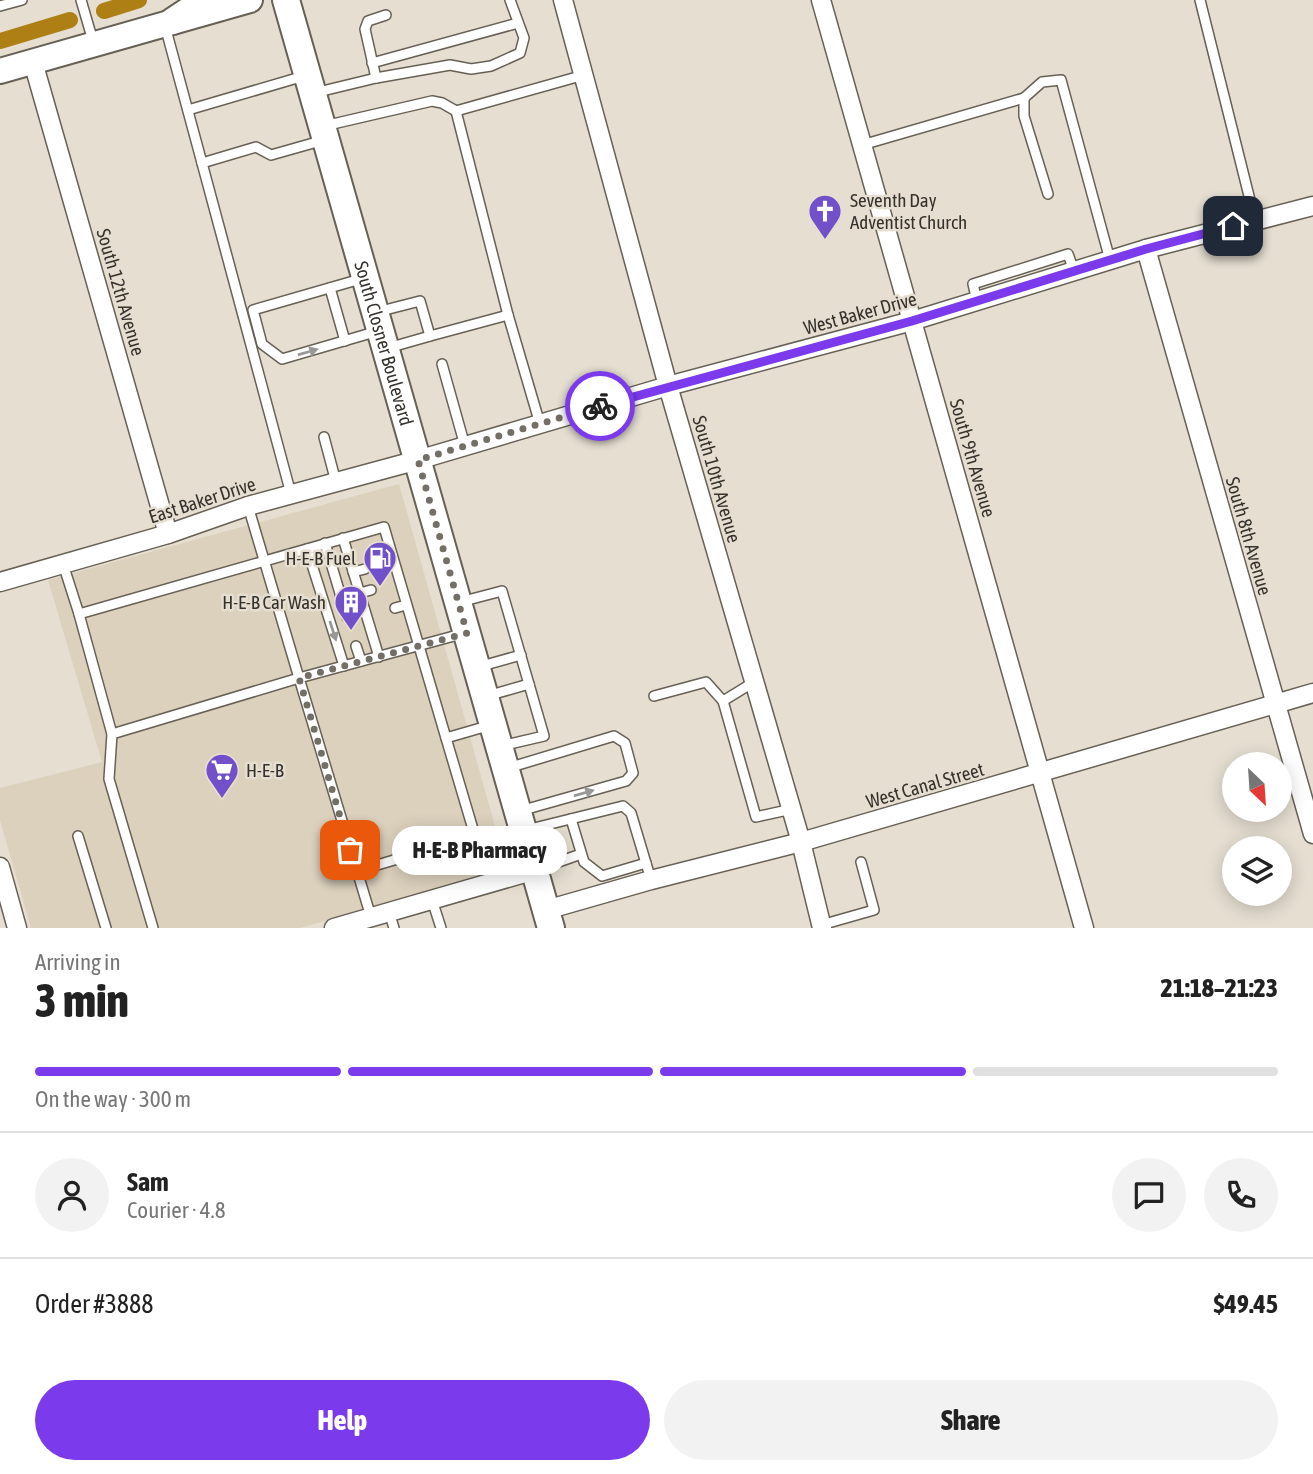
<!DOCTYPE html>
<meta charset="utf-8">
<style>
body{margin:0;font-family:"Asap Condensed",sans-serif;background:#f2f2f2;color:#222;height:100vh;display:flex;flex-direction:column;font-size:26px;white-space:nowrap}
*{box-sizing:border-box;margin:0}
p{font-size:23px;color:#767676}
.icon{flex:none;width:38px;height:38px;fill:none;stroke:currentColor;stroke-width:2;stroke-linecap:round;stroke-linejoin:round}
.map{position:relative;height:928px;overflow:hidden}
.sheet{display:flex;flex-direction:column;background:#fff;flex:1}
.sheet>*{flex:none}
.needle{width:46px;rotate:155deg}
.fabs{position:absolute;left:1222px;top:752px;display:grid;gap:14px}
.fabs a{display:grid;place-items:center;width:70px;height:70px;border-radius:50%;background:#fff;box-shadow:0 4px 18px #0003;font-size:35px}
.pin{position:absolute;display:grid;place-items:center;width:60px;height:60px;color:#fff;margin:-30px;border-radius:14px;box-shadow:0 4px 10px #0006}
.courier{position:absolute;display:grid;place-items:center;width:70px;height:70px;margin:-35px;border:5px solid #7c3aed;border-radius:50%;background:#fff;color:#222;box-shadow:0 2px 9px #0007}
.bubble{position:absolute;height:49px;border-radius:24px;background:#fff;box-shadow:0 4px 18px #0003;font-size:23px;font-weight:800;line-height:49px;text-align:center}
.overview em{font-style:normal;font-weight:800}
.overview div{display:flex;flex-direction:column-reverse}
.overview{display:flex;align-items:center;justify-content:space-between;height:119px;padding:0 35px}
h1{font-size:46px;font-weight:800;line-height:52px}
.bar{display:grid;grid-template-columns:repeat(4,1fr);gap:10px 7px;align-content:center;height:84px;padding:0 35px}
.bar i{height:9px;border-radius:5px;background:#e0e0e0}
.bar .current{background:#7c3aed}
.bar p{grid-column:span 4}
.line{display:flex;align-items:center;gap:18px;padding:0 35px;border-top:2px solid #e0e0e0}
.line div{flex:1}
.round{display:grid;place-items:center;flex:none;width:74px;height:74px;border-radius:37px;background:#f2f2f2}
.primary-button{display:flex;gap:14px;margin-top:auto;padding:14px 35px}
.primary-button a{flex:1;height:80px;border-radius:42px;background:#7c3aed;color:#fff;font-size:28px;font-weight:800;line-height:80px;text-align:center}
.primary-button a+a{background:#f2f2f2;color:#222}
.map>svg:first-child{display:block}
.built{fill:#dcd1bd}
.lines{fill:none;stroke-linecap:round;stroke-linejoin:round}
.canal{stroke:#ae7f14;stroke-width:16}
.service-casing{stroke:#676055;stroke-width:12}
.minor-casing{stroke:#676055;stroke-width:21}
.secondary-casing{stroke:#676055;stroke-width:28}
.primary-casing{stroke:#676055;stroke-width:30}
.service{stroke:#fff;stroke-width:9}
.minor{stroke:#fff;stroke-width:18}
.secondary{stroke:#fff;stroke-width:24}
.primary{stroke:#fff;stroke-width:26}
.oneway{fill:#9a9896}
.done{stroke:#736e66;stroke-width:7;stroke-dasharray:0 12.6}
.route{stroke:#7c3aed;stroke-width:9}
.labels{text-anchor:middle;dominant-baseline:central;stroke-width:5;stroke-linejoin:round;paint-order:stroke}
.poi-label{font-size:19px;fill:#35322d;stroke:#e5ded1;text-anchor:start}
.street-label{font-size:19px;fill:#35322d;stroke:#e5ded1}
</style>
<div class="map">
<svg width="1313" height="928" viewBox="0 0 1313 928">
<rect width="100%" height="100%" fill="#e5ded1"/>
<!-- built -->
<polygon class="built" points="399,484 507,869 300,928 31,928 0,820 0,788 102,762 48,580"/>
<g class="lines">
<!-- canal -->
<g class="canal">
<polyline points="104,11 139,0"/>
<polyline points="0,41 70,20"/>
</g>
<defs>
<g id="service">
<polyline points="81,0 93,41"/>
<polyline points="1200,0 1255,220"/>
<polyline points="0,6 22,0"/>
<polyline points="165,26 202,163 256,147 271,155 324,140"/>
<polyline points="372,63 518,23"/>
<polyline points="376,78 365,29 368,21 386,15"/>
<polyline points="314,93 376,78 450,65 471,69 491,66 520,53 524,38 510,0"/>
<polyline points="1024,98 1024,116 1048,194"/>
<polyline points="188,110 304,76"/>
<polyline points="324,126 432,101 442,103 456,111"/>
<polyline points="862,145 1024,98 1042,82 1061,80 1110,260"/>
<polyline points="202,163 291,494"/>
<polyline points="364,278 253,310 262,344 282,359 378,331"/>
<polyline points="330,288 345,341"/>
<polyline points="977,301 973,284 1068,254 1074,271"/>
<polyline points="377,312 420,301 430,336 508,315"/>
<polyline points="388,348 430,336"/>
<polyline points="442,364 465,446"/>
<polyline points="540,424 508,315 456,111 584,75"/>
<polyline points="324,437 336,482"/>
<polyline points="343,538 379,657"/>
<polyline points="325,543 347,617"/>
<polyline points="307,549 344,666"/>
<polyline points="63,564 79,614 384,527 446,738 491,725"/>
<polyline points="353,572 365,569"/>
<polyline points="360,593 371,590"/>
<polyline points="460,602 502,591 544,736 501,746"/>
<polyline points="395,608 406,605"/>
<polyline points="79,614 112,734"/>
<polyline points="356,646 361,661"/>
<polyline points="478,667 521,655"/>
<polyline points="754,682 723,701 756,817 792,809"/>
<polyline points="487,696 529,684"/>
<polyline points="654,696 706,682 723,701"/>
<polyline points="508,768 614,736 625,743 633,773 626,781 520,811"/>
<polyline points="571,819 584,862 602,876 646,863"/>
<polyline points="526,830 623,806 631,813 651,880"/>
<polyline points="78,836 106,928"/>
<polyline points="536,870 581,854"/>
<polyline points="357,871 475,836 446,738"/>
<polyline points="432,900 441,928"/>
<polyline points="389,912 394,928"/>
<polyline points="371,917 299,678 465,633"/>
<polyline points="821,925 874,910 861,862"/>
<polyline points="153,928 109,779 112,734 299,678 248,506"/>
</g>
<g id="minor">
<polyline points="563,0 668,386 801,842 822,928"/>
<polyline points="821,0 1084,928"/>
<polyline points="33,62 168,534"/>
<polyline points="1146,249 1313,834"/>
<polyline points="0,582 168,534 248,506 418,460 668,386 912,321 1146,249 1313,206"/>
<polyline points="0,867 17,928"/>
<polyline points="546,910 651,880 801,842 1313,693"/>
<polyline points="334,928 535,870"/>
</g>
<polyline id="secondary" points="0,71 250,0"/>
<g id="primary">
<path id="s1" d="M286,0l265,928"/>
<polyline points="173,21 205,0"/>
</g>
</defs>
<!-- service casing -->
<use href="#service" class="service-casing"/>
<!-- minor casing -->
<use href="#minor" class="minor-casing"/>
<!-- secondary casing -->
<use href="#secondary" class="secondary-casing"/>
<!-- primary casing -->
<use href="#primary" class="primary-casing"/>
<!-- service -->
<use href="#service" class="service"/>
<!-- minor -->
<use href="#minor" class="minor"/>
<!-- secondary -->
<use href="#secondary" class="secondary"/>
<!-- primary -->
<use href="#primary" class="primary"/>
</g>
<!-- one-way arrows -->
<defs><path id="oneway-solid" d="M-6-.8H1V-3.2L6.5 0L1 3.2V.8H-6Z" transform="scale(1.75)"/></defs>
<g class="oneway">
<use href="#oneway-solid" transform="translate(308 352) rotate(-16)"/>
<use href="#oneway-solid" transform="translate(333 631) rotate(72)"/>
<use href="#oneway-solid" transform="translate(584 793) rotate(-16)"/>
</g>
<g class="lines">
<!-- done -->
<polyline class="done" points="350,850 299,678 467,633 418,460 600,406"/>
<!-- route -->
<polyline class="route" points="600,406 912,321 1146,249 1233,226"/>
</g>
<!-- icons -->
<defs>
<symbol id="church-pin" viewBox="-11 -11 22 30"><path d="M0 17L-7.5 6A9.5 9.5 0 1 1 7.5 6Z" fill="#7150c9" stroke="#e5ded1"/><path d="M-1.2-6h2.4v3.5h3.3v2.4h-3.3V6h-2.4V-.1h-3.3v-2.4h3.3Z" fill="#fff"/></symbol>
<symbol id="fuel-pin" viewBox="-11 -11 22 30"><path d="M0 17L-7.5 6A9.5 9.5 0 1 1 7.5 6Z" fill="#7150c9" stroke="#e5ded1"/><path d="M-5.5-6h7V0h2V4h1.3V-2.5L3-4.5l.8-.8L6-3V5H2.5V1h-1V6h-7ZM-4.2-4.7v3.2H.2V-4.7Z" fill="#fff"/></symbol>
<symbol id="building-pin" viewBox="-11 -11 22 30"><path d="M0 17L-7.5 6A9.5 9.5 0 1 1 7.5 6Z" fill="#7150c9" stroke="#e5ded1"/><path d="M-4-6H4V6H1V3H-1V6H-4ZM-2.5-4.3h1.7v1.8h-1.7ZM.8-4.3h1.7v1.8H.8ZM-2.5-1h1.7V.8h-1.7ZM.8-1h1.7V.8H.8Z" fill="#fff"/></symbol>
<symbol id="supermarket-pin" viewBox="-11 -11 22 30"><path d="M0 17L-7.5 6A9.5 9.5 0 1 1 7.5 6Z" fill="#7150c9" stroke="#e5ded1"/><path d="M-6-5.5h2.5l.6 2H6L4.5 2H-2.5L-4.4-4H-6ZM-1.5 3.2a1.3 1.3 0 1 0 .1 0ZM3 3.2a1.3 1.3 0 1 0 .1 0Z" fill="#fff"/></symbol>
</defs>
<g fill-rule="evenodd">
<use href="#church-pin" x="806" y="192" width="38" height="52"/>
<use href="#fuel-pin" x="361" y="539" width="38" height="52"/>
<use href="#building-pin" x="332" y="583" width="38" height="52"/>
<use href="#supermarket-pin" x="203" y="751" width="38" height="52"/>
</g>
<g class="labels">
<!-- poi labels -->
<g class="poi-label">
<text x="850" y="200">Seventh Day<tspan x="850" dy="22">Adventist Church</tspan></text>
<text x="356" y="558" text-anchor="end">H-E-B Fuel</text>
<text x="326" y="602" text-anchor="end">H-E-B Car Wash</text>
<text x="246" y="770">H-E-B</text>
</g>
<!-- street labels -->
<g class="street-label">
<text transform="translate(121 292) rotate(74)">South 12th Avenue</text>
<text transform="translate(860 313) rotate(-15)">West Baker Drive</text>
<text stroke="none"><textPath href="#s1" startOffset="357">South Closner Boulevard</textPath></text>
<text transform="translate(973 458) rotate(74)">South 9th Avenue</text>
<text transform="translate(717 479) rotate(74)">South 10th Avenue</text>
<text transform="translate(202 500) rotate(-18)">East Baker Drive</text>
<text transform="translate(1249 536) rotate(74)">South 8th Avenue</text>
<text transform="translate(925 785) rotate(-16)">West Canal Street</text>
</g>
</g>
</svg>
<div class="fabs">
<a><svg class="needle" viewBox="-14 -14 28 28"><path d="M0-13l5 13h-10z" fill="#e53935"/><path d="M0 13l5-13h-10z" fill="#767676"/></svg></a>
<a><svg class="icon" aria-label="layers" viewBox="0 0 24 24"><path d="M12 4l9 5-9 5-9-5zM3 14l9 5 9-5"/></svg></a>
</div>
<div class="pin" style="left:350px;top:850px;background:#ea580c"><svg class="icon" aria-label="bag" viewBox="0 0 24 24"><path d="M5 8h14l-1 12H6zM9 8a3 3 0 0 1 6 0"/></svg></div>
<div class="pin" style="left:1233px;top:226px;background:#1f2937"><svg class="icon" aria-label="home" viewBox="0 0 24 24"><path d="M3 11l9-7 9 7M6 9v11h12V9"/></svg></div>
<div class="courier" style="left:600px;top:406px"><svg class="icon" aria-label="bike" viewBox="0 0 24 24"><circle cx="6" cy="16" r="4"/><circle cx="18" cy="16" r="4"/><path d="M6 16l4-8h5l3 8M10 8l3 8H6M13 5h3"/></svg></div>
<div class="bubble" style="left:392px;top:826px;width:175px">H-E-B Pharmacy</div>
</div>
<section class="sheet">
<div class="overview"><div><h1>3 min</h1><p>Arriving in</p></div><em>21:18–21:23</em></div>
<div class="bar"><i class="current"></i><i class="current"></i><i class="current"></i><i></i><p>On the way · 300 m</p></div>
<div class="line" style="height:126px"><a class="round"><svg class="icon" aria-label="person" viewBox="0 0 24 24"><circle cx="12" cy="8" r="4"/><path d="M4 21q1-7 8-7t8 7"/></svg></a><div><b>Sam</b><p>Courier · 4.8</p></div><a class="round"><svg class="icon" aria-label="chat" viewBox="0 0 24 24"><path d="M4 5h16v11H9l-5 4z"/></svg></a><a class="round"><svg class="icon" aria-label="phone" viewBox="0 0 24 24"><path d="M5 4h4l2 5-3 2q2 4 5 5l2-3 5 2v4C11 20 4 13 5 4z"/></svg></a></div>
<div class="line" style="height:91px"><div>Order #3888</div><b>$49.45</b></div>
<div class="primary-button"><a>Help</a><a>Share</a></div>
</section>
